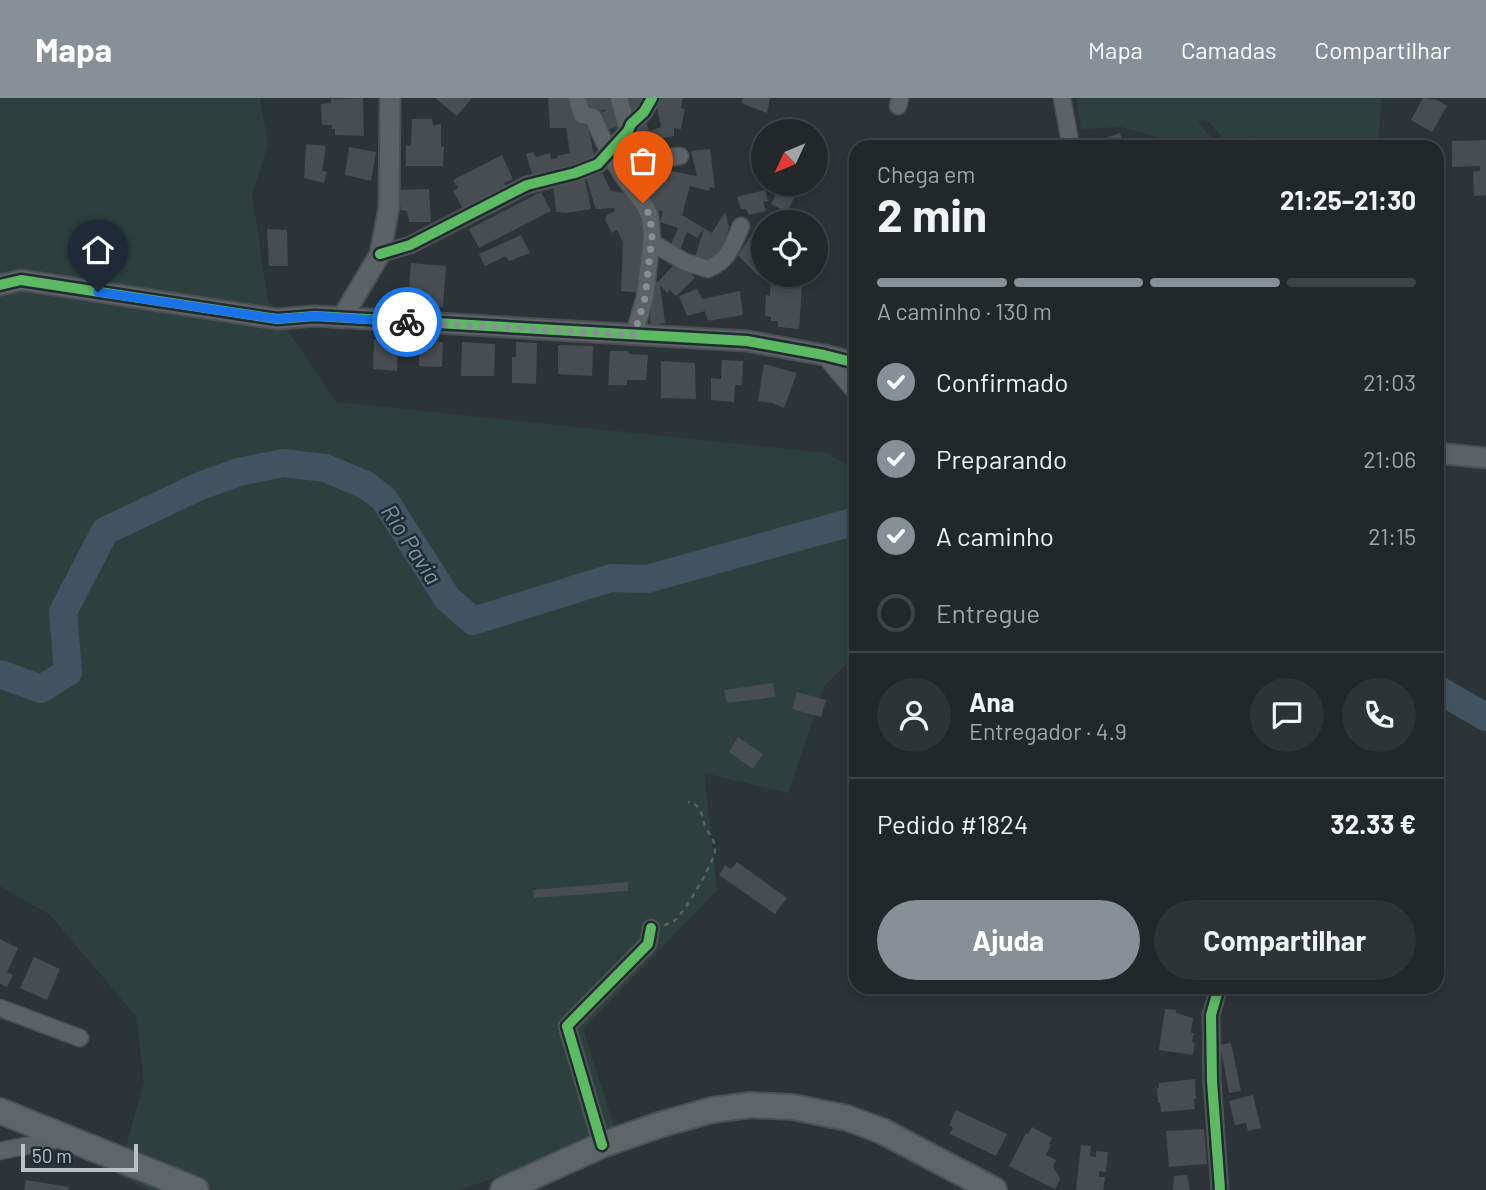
<!DOCTYPE html>
<html lang="pt">
<meta charset="utf-8">
<style>
body{margin:0;font-family:Barlow,sans-serif;background:#2e3336;color:#f1f3f6;height:100vh;display:flex;flex-direction:column;font-size:26px;white-space:nowrap}
*{box-sizing:border-box;margin:0}
p{font-size:23px;color:#a2a5a8}
.icon{flex:none;width:38px;height:38px;fill:none;stroke:currentColor;stroke-width:2;stroke-linecap:round;stroke-linejoin:round}
.map{position:relative;flex:1;overflow:hidden}
.side{position:absolute;left:849px;top:42px;width:595px;height:854px;display:flex;flex-direction:column;background:#22272a;border-radius:21px;box-shadow:0 4px 10px #0003,0 0 0 2px #3f4447}
.side>*{flex:none}
.needle{width:46px;rotate:226deg}
.buttons{position:absolute;left:751px;top:21px;display:grid;gap:14px}
.buttons a{display:grid;place-items:center;width:77px;height:77px;border-radius:50%;background:#22272a;box-shadow:0 4px 10px #0003,0 0 0 2px #3f4447;font-size:35px}
.scale{position:absolute;left:21px;bottom:18px;width:117px;box-sizing:border-box;padding-left:7px;border:4px solid #b8c2c8;border-top:0;font-size:19px;line-height:24px;white-space:nowrap;color:#b8c2c8;-webkit-text-stroke:5px #212c32;paint-order:stroke}
.pin{position:absolute;display:grid;place-items:center;width:60px;height:60px;color:#fff;margin:-72px -30px;border-radius:50% 50% 50% 0;rotate:-45deg;box-shadow:0 0 7px #0007}
.pin .icon{rotate:45deg}
.courier{position:absolute;display:grid;place-items:center;width:70px;height:70px;margin:-35px;border:5px solid #1a73e8;border-radius:50%;background:#fff;color:#222;box-shadow:0 2px 9px #0007}
.head em{font-style:normal;font-weight:700}
.head div{display:flex;flex-direction:column-reverse}
.head{display:flex;align-items:center;justify-content:space-between;height:119px;padding:0 28px}
h1{font-size:46px;font-weight:700;line-height:52px}
.bar{display:grid;grid-template-columns:repeat(4,1fr);gap:10px 7px;align-content:center;height:84px;padding:0 28px}
.bar i{height:9px;border-radius:5px;background:#3f4447}
.bar .current{background:#879096}
.bar p{grid-column:span 4}
.line{display:flex;align-items:center;gap:18px;padding:0 28px;border-top:2px solid #3f4447}
.line div{flex:1}
.round{display:grid;place-items:center;flex:none;width:74px;height:74px;border-radius:37px;background:#2e3336}
ol{padding:0 28px;list-style:none}
li{display:flex;align-items:center;gap:21px;height:77px}
li p{margin-inline-start:auto}
li .icon{padding:7px;border-radius:50%;background:#879096;color:#fff;stroke-width:4}
li:last-child{color:#a2a5a8}
li i{width:38px;height:38px;border:4px solid #3f4447;border-radius:50%}
.action{display:flex;gap:14px;margin-top:auto;padding:14px 28px}
.action a{flex:1;height:80px;border-radius:42px;background:#879096;color:#fff;font-size:28px;font-weight:700;line-height:80px;text-align:center}
.action a+a{background:#2e3336;color:#f1f3f6}
header{display:flex;align-items:center;gap:42px;box-sizing:border-box;height:98px;padding:0 35px;background:#879096;color:#fff}
header strong{font-size:33px}
nav{display:flex;gap:38px;margin-inline-start:auto;font-size:24px}
.map>svg:first-child{display:block}
.green{fill:#2d403d}
.lines{fill:none;stroke-linecap:round;stroke-linejoin:round}
.river{stroke:#3f5360;stroke-width:28}
.building{fill:#474d51}
.minor-casing{stroke:#4b5053;stroke-width:19}
.tertiary-casing{stroke:#4b5053;stroke-width:23}
.primary-casing{stroke:#4b5155;stroke-width:28}
.path{stroke:#5b6163;stroke-width:2.5;stroke-dasharray:5 5;stroke-linecap:butt}
.minor{stroke:#5d6266;stroke-width:16}
.tertiary{stroke:#5d6266;stroke-width:19}
.primary{stroke:#5f6568;stroke-width:24}
.cycleway-casing{stroke:#212c32;stroke-width:15}
.cycleway{stroke:#5cba63;stroke-width:10}
.done{stroke:#879096;stroke-width:7;stroke-dasharray:0 12.6}
.route{stroke:#1a73e8;stroke-width:9}
.labels{text-anchor:middle;dominant-baseline:central;stroke-width:5;stroke-linejoin:round;paint-order:stroke}
.water-label{font-size:23px;font-style:italic;fill:#7d97a7;stroke:#212c32}
</style>
<header>
<strong>Mapa</strong>
<nav><a>Mapa</a><a>Camadas</a><a>Compartilhar</a></nav>
</header>
<div class="map">
<svg width="1486" height="1092" viewBox="0 0 1486 1092">
<rect width="100%" height="100%" fill="#2d3438"/>
<!-- green -->
<g class="green">
<polygon points="0,0 260,0 268,46 252,97 268,203 336,304 826,355 856,372 856,556 825,587 788,695 704,675 717,792 583,931 614,1028 492,1081 457,1092 149,1092 118,1078 144,984 136,918 50,817 0,788"/>
<polygon points="1077,0 1382,0 1377,49 1261,49 1254,39 1242,41 1229,47 1207,22 1198,23 1218,49 1166,49 1172,43 1121,29 1081,31"/>
</g>
<g class="lines">
<!-- river -->
<g class="river">
<polyline points="0,576 41,591 68,574 63,514 105,433 200,388 239,374 283,365 325,370 366,387 384,401 447,500 473,523 611,480 647,481 856,423"/>
<polyline points="1437,591 1486,619"/>
</g>
</g>
<!-- building -->
<g class="building">
<polygon points="363,0 364,38 335,37 335,31 332,31 332,27 322,27 321,6 331,5 331,1"/>
<polygon points="435,0 472,0 457,18"/>
<polygon points="548,0 573,0 576,22 585,22 588,29 595,62 534,82 526,56 533,54 536,59 550,55 551,61 558,60 557,58 570,55 566,30 550,30"/>
<polygon points="581,0 615,0 622,27 607,32 602,14 606,13 605,11 596,15 585,15"/>
<polygon points="620,0 646,0 645,5 627,19"/>
<polygon points="655,0 683,0 681,10 685,11 681,31 674,30 674,38 652,42 651,53 642,52 636,25 645,20 649,33 661,29"/>
<polygon points="743,0 770,0 767,15 741,5"/>
<polygon points="1423,0 1438,2 1447,8 1432,34 1411,22"/>
<polygon points="412,21 432,21 433,27 441,26 441,49 444,49 443,68 406,68 406,47 411,48"/>
<polygon points="1120,35 1125,49 1103,49 1100,42"/>
<polygon points="1486,42 1486,97 1474,98 1473,73 1480,73 1480,68 1452,69 1452,43"/>
<polygon points="306,46 326,48 322,73 327,74 324,85 304,80"/>
<polygon points="349,49 376,54 371,83 345,77"/>
<polygon points="710,51 715,90 709,89 710,93 690,88 682,117 712,135 725,114 729,129 719,163 694,162 704,130 697,140 687,134 679,155 670,149 678,130 660,124 663,113 649,112 635,85 641,76 666,72 697,78 691,53"/>
<polygon points="502,57 513,81 504,85 506,89 463,111 453,93 458,90 453,82"/>
<polygon points="600,70 611,93 625,95 640,109 637,114 642,119 644,129 639,195 621,193 623,144 617,132 612,135 605,122 607,117 615,113 614,110 596,111 585,77"/>
<polygon points="585,81 591,111 566,115 556,114 553,85 563,82"/>
<polygon points="781,86 801,86 787,114 771,106"/>
<polygon points="429,91 431,124 409,124 407,113 401,112 399,92"/>
<polygon points="765,92 768,103 763,104 766,113 749,117 746,111 741,111 737,99"/>
<polygon points="541,94 551,113 479,150 469,131"/>
<polygon points="267,131 287,132 288,168 269,168"/>
<polygon points="755,132 763,136 763,178 757,177 738,157"/>
<polygon points="521,137 530,155 509,163 506,158 485,168 479,156"/>
<polygon points="678,162 695,180 676,198 670,192 667,195 660,187 665,225 651,227 647,205 649,184 658,184"/>
<polygon points="411,165 446,168 443,209 412,206 412,190 409,190"/>
<polygon points="771,178 802,188 799,231 778,229 778,223 771,223 771,219 765,218 766,197 770,198"/>
<polygon points="697,191 702,201 740,193 743,217 708,223 705,213 687,218 679,198"/>
<polygon points="374,241 398,243 397,273 373,271"/>
<polygon points="419,243 443,244 442,269 419,268"/>
<polygon points="462,244 495,246 494,278 461,278"/>
<polygon points="516,244 537,245 536,286 512,285 512,259 516,259"/>
<polygon points="558,247 593,248 592,278 558,276"/>
<polygon points="610,253 628,253 629,256 648,257 646,282 627,282 627,287 608,287"/>
<polygon points="722,262 743,263 742,287 735,287 734,304 711,302 711,280 721,281"/>
<polygon points="661,263 695,265 696,301 661,300"/>
<polygon points="764,266 797,275 784,310 772,305 758,303"/>
<polygon points="773,585 775,599 727,605 724,592"/>
<polygon points="797,594 826,602 821,619 792,611"/>
<polygon points="738,639 763,656 753,671 729,654"/>
<polygon points="737,764 787,800 775,816 719,777 725,767 731,771"/>
<polygon points="628,784 628,793 534,800 533,792"/>
<polygon points="0,841 18,850 7,874 13,877 7,889 0,886"/>
<polygon points="34,859 60,871 47,902 20,890"/>
<polygon points="1165,911 1176,912 1176,915 1193,920 1191,935 1194,935 1192,944 1195,945 1193,957 1159,952"/>
<polygon points="1231,945 1241,993 1229,995 1220,947"/>
<polygon points="1195,981 1196,1001 1194,1001 1195,1011 1161,1014 1160,1005 1158,1005 1157,990 1159,990 1159,985"/>
<polygon points="1253,997 1261,1030 1248,1033 1246,1025 1235,1027 1229,1003"/>
<polygon points="956,1012 1007,1036 996,1058 950,1036 953,1030 949,1027"/>
<polygon points="1032,1029 1052,1040 1049,1046 1051,1047 1046,1057 1056,1062 1053,1068 1060,1081 1055,1091 1009,1068 1026,1035 1028,1036"/>
<polygon points="1204,1031 1207,1066 1169,1069 1166,1033"/>
<polygon points="1081,1047 1091,1048 1090,1058 1096,1059 1096,1053 1108,1054 1106,1074 1099,1073 1099,1079 1105,1079 1103,1092 1076,1092"/>
<polygon points="1187,1077 1190,1092 1173,1092 1174,1078"/>
<polygon points="26,1082 69,1089 68,1092 24,1092"/>
</g>
<g class="lines">
<defs>
<g id="minor">
<polyline points="577,0 582,17 593,19 609,55 622,77 643,105 650,118 652,138 645,199 634,237"/>
<polyline points="619,0 628,33"/>
<polyline points="1062,0 1071,49"/>
<polyline points="898,8 900,0"/>
<polyline points="615,66 680,58"/>
<path d="M651,144l34,20 23,7c21,-9 24,-23 33,-43"/>
<polyline points="380,156 410,147 527,87 575,75 598,66 628,33 631,26 644,14 652,0"/>
<polyline points="824,257 856,295"/>
<polyline points="1219,889 1211,917 1212,983 1220,1092"/>
<polyline points="0,910 80,940"/>
<polyline points="602,1047 567,928 648,846 651,830"/>
<polyline points="0,1053 66,1040"/>
</g>
<g id="tertiary">
<polyline points="0,187 21,182 277,221 315,218 747,243 824,257 856,265"/>
<polyline points="342,220 380,156 389,109 390,0"/>
<polyline points="1437,355 1486,360"/>
</g>
<g id="primary">
<polyline points="0,1013 196,1092"/>
<polyline points="503,1092 602,1047 659,1027 712,1012 750,1007 793,1009 847,1020 882,1033 994,1092"/>
</g>
</defs>
<!-- minor casing -->
<use href="#minor" class="minor-casing"/>
<!-- tertiary casing -->
<use href="#tertiary" class="tertiary-casing"/>
<!-- primary casing -->
<use href="#primary" class="primary-casing"/>
<!-- path -->
<path class="path" d="M664,827c3,-1 8,-2 10,-4 10,-7 40,-59 41,-70 1,-10 -6,-16 -10,-25 -4,-12 -3,-21 -17,-24"/>
<!-- minor -->
<use href="#minor" class="minor"/>
<!-- tertiary -->
<use href="#tertiary" class="tertiary"/>
<!-- primary -->
<use href="#primary" class="primary"/>
<defs>
<g id="cycleway">
<polyline points="380,156 410,147 527,87 575,75 598,66 628,33 631,26 644,14 652,0"/>
<polyline points="0,187 21,182 277,221 315,218 747,243 824,257 856,265"/>
<polyline points="1219,889 1211,917 1212,983 1220,1092"/>
<polyline points="602,1047 567,928 648,846 651,830"/>
</g>
</defs>
<!-- cycleway casing -->
<use href="#cycleway" class="cycleway-casing"/>
<!-- cycleway -->
<use href="#cycleway" class="cycleway"/>
</g>
<g class="lines">
<!-- done -->
<polyline class="done" points="407,224 634,237 645,200 652,138 650,118 643,105"/>
<!-- route -->
<polyline class="route" points="98,194 277,221 315,218 407,224"/>
</g>
<g class="labels">
<!-- water labels -->
<g class="water-label">
<text transform="translate(412 446) rotate(57)">Rio Pavia</text>
</g>
</g>
</svg>
<div class="buttons">
<a><svg class="needle" viewBox="-14 -14 28 28"><path d="M0-13l5 13h-10z" fill="#e53935"/><path d="M0 13l5-13h-10z" fill="#a2a5a8"/></svg></a>
<a><svg class="icon" aria-label="locate" viewBox="0 0 24 24"><circle cx="12" cy="12" r="6"/><path d="M12 2v4M12 18v4M2 12h4M18 12h4"/></svg></a>
</div>
<div class="scale">50 m</div>
<div class="pin" style="left:643px;top:105px;background:#ea580c"><svg class="icon" aria-label="bag" viewBox="0 0 24 24"><path d="M5 8h14l-1 12H6zM9 8a3 3 0 0 1 6 0"/></svg></div>
<div class="pin" style="left:98px;top:194px;background:#1f2937"><svg class="icon" aria-label="home" viewBox="0 0 24 24"><path d="M3 11l9-7 9 7M6 9v11h12V9"/></svg></div>
<div class="courier" style="left:407px;top:224px"><svg class="icon" aria-label="bike" viewBox="0 0 24 24"><circle cx="6" cy="16" r="4"/><circle cx="18" cy="16" r="4"/><path d="M6 16l4-8h5l3 8M10 8l3 8H6M13 5h3"/></svg></div>
<section class="side">
<div class="head"><div><h1>2 min</h1><p>Chega em</p></div><em>21:25–21:30</em></div>
<div class="bar"><i class="current"></i><i class="current"></i><i class="current"></i><i></i><p>A caminho · 130 m</p></div>
<ol>
<li><svg class="icon" aria-label="check" viewBox="0 0 24 24"><path d="M5 12l5 5 9-10"/></svg>Confirmado<p>21:03</p></li>
<li><svg class="icon" aria-label="check" viewBox="0 0 24 24"><path d="M5 12l5 5 9-10"/></svg>Preparando<p>21:06</p></li>
<li><svg class="icon" aria-label="check" viewBox="0 0 24 24"><path d="M5 12l5 5 9-10"/></svg>A caminho<p>21:15</p></li>
<li><i></i>Entregue</li>
</ol>
<div class="line" style="height:126px"><a class="round"><svg class="icon" aria-label="person" viewBox="0 0 24 24"><circle cx="12" cy="8" r="4"/><path d="M4 21q1-7 8-7t8 7"/></svg></a><div><b>Ana</b><p>Entregador · 4.9</p></div><a class="round"><svg class="icon" aria-label="chat" viewBox="0 0 24 24"><path d="M4 5h16v11H9l-5 4z"/></svg></a><a class="round"><svg class="icon" aria-label="phone" viewBox="0 0 24 24"><path d="M5 4h4l2 5-3 2q2 4 5 5l2-3 5 2v4C11 20 4 13 5 4z"/></svg></a></div>
<div class="line" style="height:91px"><div>Pedido #1824</div><b>32.33 €</b></div>
<div class="action"><a>Ajuda</a><a>Compartilhar</a></div>
</section>
</div>
